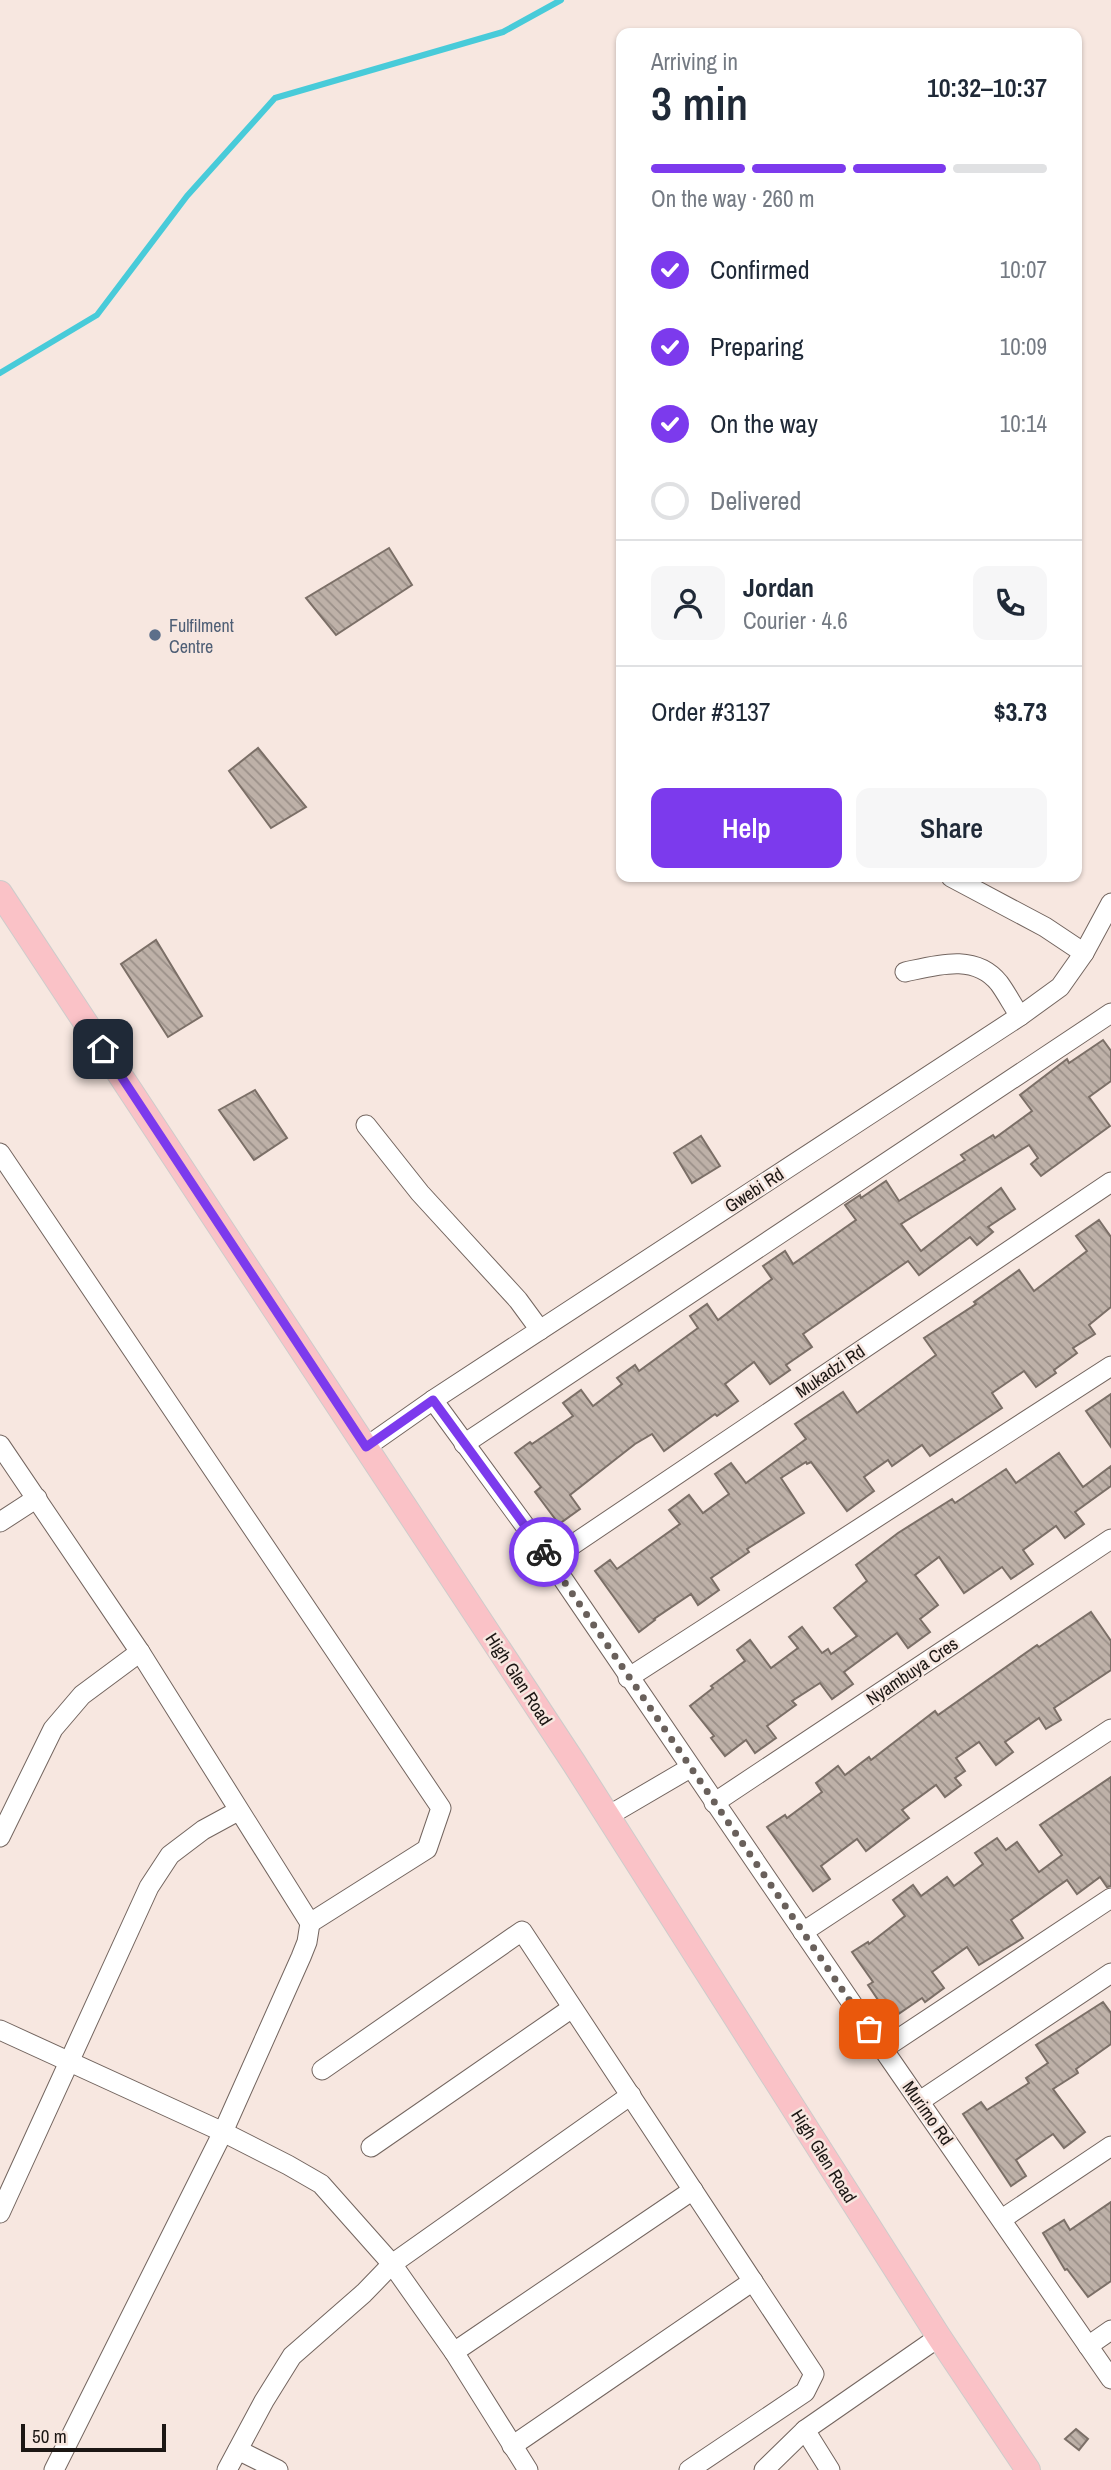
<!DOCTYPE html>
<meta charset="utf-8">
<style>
body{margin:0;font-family:"Archivo Narrow",sans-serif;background:#f6f6f7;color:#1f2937;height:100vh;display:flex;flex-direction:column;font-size:26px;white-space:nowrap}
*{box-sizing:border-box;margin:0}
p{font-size:23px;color:#747a83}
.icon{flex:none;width:38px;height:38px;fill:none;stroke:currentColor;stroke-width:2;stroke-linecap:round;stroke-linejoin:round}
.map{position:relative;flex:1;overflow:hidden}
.panel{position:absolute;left:616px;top:28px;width:466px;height:854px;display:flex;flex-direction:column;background:#fff;border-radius:14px;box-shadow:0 2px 5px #0004}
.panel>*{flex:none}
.scale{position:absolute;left:21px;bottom:18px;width:145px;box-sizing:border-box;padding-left:7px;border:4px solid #1c1714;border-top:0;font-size:19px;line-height:24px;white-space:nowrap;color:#1c1714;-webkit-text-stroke:5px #f7e7e0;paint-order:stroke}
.pin{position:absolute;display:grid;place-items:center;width:60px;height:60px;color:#fff;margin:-30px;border-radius:14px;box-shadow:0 4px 10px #0006}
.courier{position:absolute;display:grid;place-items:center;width:70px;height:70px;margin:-35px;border:5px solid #7c3aed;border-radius:50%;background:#fff;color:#222;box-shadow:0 2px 9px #0007}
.headline em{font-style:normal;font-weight:600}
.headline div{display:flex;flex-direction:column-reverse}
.headline{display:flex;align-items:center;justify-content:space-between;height:119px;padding:0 35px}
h1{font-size:46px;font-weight:600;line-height:52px}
.bar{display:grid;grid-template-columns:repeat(4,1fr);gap:10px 7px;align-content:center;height:84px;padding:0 35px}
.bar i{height:9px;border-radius:5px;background:#e0e1e3}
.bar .on{background:#7c3aed}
.bar p{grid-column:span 4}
.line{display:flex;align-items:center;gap:18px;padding:0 35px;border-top:2px solid #e0e1e3}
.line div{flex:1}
.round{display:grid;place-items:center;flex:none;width:74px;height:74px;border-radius:14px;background:#f6f6f7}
ol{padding:0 35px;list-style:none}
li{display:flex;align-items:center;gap:21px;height:77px}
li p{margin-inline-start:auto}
li .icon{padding:7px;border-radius:50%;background:#7c3aed;color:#fff;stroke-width:4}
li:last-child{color:#747a83}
li i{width:38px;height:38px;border:4px solid #e0e1e3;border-radius:50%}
.primary-button{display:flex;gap:14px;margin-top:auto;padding:14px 35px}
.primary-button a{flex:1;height:80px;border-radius:14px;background:#7c3aed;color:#fff;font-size:28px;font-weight:600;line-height:80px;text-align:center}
.primary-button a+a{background:#f6f6f7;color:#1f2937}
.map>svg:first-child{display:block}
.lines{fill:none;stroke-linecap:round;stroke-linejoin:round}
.stream{stroke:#48cbd9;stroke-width:6}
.building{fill:url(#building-back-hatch);stroke:#7b6f67;stroke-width:2}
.minor-casing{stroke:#73655f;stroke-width:21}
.major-casing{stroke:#cdcccb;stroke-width:26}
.minor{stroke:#fff;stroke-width:19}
.major{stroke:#fac2c7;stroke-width:24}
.done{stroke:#69605b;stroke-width:7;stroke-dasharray:0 12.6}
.route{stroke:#7c3aed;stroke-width:9}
.service-dot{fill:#5c6f8a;stroke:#f7e7e0;stroke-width:2.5}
.labels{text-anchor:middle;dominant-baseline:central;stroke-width:5;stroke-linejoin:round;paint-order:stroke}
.service-label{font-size:18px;fill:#4e5e75;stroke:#f7e7e0;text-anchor:start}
.street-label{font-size:18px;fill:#1c1714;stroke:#f7e7e0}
</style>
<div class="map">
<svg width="1111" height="2470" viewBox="0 0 1111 2470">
<defs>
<pattern id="building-back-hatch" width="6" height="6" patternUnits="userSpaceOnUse" patternTransform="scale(1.75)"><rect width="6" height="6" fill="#beb1a8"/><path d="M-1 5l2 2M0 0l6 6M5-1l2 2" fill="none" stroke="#9a8f88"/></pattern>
</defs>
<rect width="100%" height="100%" fill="#f7e7e0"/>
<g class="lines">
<!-- stream -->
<polyline class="stream" points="0,373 97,315 187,196 275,98 503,32 561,0"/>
</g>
<!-- building -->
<g class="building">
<polygon points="389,548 412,585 336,635 306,598"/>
<polygon points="258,748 306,807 271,828 229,771"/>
<polygon points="156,940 202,1016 168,1037 121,964"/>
<polygon points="1103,1040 1111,1051 1111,1081 1089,1097 1110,1126 1041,1176 1031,1164 1038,1158 1029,1145 901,1224 921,1251 1001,1188 1015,1209 988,1227 993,1232 977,1245 970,1237 919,1275 908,1261 803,1334 812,1347 786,1365 790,1370 770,1384 754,1362 725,1384 738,1401 717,1416 715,1414 664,1451 652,1434 635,1444 570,1495 580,1509 559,1524 535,1492 541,1487 515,1453 530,1442 532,1444 573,1416 563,1403 581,1390 593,1406 622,1384 617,1378 635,1365 639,1371 698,1328 690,1316 707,1304 718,1320 772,1279 763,1266 785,1251 793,1264 856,1220 845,1205 860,1195 861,1198 886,1181 899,1201 965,1160 961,1155 993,1135 995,1138 1032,1111 1020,1095 1067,1059 1069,1063"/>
<polygon points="255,1090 287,1138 254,1160 219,1110"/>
<polygon points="701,1136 720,1166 692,1183 674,1153"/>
<polygon points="1099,1220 1111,1237 1111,1307 1089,1325 1095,1334 1073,1348 1077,1353 1054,1370 1056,1373 1036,1387 1024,1371 992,1393 1002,1408 930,1456 922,1445 892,1466 888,1460 864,1477 874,1491 847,1511 811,1462 807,1464 806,1462 781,1478 804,1513 747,1549 749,1552 711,1578 719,1590 698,1605 691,1594 654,1619 655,1620 639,1632 595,1571 610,1560 617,1569 680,1524 669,1510 689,1495 703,1513 729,1494 715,1474 731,1463 746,1483 806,1439 795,1424 843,1392 857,1413 936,1355 924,1338 976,1304 974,1302 1019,1270 1034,1291 1087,1251 1076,1236"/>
<polygon points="1111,1394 1111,1447 1086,1411"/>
<polygon points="1059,1453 1083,1487 1111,1466 1111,1486 1075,1512 1084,1524 1065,1538 1056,1526 1023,1550 1033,1564 1011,1579 1002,1567 964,1593 939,1557 915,1575 938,1605 920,1619 930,1632 908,1648 897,1633 844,1672 853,1684 832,1699 820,1683 792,1701 796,1705 767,1726 776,1738 755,1753 746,1740 725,1756 711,1738 714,1736 690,1706 713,1688 711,1686 745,1661 737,1650 750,1640 771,1668 798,1648 789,1637 802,1627 822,1653 828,1649 831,1654 857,1636 834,1608 867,1581 856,1565 898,1533 952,1499 955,1503 1006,1469 1016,1483"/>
<polygon points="1091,1612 1111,1641 1111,1670 1054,1708 1061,1720 1046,1729 1039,1718 1005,1742 1013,1752 996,1765 979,1742 956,1758 965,1771 955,1778 961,1785 945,1797 936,1785 902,1810 909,1818 866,1851 857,1839 821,1866 830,1879 813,1891 767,1827 785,1815 787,1818 822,1792 816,1783 838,1766 845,1775 869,1757 871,1760 935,1711 938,1715 1037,1645 1039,1647"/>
<polygon points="1111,1777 1111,1886 1107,1887 1100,1877 1077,1894 1067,1880 1011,1920 1023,1938 979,1965 967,1947 932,1972 944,1988 925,2002 922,1998 891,2019 868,1985 873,1982 852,1952 868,1942 869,1944 905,1916 893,1900 913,1885 921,1896 947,1877 954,1886 983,1864 975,1853 997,1838 1006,1850 1017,1842 1039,1872 1062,1855 1040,1825"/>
<polygon points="1103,2002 1111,2013 1111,2044 1076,2069 1078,2073 1053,2089 1085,2132 1064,2148 1053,2134 1016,2160 1026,2176 1011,2186 963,2114 981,2102 987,2110 1029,2083 1026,2078 1048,2063 1036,2045"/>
<polygon points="1111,2202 1111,2281 1088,2297 1067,2269 1065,2270 1043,2233 1064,2220 1070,2230"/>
<polygon points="1076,2429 1088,2439 1079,2450 1065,2439"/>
</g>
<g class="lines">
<defs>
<g id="minor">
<polyline points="951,877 1045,927 1084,953"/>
<path d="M905,972c32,-7 70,-19 94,11 8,11 14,23 21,33"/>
<polyline points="366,1125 420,1193 518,1300 540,1330"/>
<polyline points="0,1153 441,1808 427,1849 310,1923"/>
<polyline points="433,1400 550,1560 883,2049 1111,2379"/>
<polyline points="464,1444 1111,1013"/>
<polyline points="0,1445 140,1652 310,1923 307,1942 301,1957 223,2132 54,2470"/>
<polyline points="366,1447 433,1400 1020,1016 1060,987 1084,953 1111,903"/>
<polyline points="0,1522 37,1498"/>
<polyline points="550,1560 1111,1182"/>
<polyline points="628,1678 1111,1366"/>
<polyline points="714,1803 1111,1539"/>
<polyline points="608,1816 690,1768"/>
<polyline points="0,1837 53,1729 82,1695 140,1652"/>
<polyline points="803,1932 1111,1729"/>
<polyline points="0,2030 223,2132 288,2165 321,2184 392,2264 454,2352 528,2470"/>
<polyline points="883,2049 1111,1898"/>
<polyline points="322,2070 522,1931 814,2374 805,2392 689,2470"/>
<polyline points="920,2101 1111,1973"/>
<polyline points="371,2147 572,2008"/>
<polyline points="0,2213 149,1887 170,1855 203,1830 238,1811"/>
<polyline points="1002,2219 1111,2146"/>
<polyline points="1088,2346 1111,2330"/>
<polyline points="454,2352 693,2190"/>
<polyline points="805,2430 830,2470"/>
<polyline points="512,2446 753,2281"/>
<polyline points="238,2450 278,2470"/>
<polyline points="227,2470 264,2401 292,2356 364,2293 392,2264 631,2095"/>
<polyline points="764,2470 805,2430 939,2337"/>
</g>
<polyline id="major" points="0,893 574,1763 939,2337 1028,2470"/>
</defs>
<!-- minor casing -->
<use href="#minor" class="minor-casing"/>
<!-- major casing -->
<use href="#major" class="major-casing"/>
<!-- minor -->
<use href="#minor" class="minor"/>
<!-- major -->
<use href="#major" class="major"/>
</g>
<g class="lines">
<!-- done -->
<polyline class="done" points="544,1552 869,2029"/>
<!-- route -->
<polyline class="route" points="103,1049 366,1447 433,1400 544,1552"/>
</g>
<!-- markers -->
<circle class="service-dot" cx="155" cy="635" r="7"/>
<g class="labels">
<!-- service labels -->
<g class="service-label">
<text x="169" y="625">Fulfilment<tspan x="169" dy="21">Centre</tspan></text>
</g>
<!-- street labels -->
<g class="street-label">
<text transform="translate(754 1190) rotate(-33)">Gwebi Rd</text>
<text transform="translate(830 1371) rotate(-34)">Mukadzi Rd</text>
<text transform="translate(912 1671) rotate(-34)">Nyambuya Cres</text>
<text transform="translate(519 1679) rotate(57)">High Glen Road</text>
<text transform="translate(928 2113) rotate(55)">Murimo Rd</text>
<text transform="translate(824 2156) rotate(58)">High Glen Road</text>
</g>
</g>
</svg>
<div class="scale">50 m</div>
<div class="pin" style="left:869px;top:2029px;background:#ea580c"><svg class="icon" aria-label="bag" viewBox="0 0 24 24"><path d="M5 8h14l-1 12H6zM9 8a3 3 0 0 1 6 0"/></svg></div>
<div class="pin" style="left:103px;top:1049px;background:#1f2937"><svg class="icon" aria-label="home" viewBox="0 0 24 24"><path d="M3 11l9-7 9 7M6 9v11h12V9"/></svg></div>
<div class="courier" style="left:544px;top:1552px"><svg class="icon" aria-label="bike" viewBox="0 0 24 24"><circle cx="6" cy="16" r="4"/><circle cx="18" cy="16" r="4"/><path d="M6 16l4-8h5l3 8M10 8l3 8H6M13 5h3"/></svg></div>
<section class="panel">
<div class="headline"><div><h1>3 min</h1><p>Arriving in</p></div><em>10:32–10:37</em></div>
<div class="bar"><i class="on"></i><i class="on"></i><i class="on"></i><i></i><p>On the way · 260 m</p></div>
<ol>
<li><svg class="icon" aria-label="check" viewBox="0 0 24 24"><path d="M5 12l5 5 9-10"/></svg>Confirmed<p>10:07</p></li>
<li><svg class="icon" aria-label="check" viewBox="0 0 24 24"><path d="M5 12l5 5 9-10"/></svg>Preparing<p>10:09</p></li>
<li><svg class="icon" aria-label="check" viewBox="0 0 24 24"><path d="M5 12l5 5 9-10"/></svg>On the way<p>10:14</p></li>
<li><i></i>Delivered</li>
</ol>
<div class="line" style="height:126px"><a class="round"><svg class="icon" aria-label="person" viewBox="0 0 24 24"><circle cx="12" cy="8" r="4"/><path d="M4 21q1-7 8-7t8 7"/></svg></a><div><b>Jordan</b><p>Courier · 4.6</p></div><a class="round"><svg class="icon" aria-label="phone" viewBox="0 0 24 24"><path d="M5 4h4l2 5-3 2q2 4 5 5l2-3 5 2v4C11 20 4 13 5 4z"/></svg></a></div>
<div class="line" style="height:91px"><div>Order #3137</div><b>$3.73</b></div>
<div class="primary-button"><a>Help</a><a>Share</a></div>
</section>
</div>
